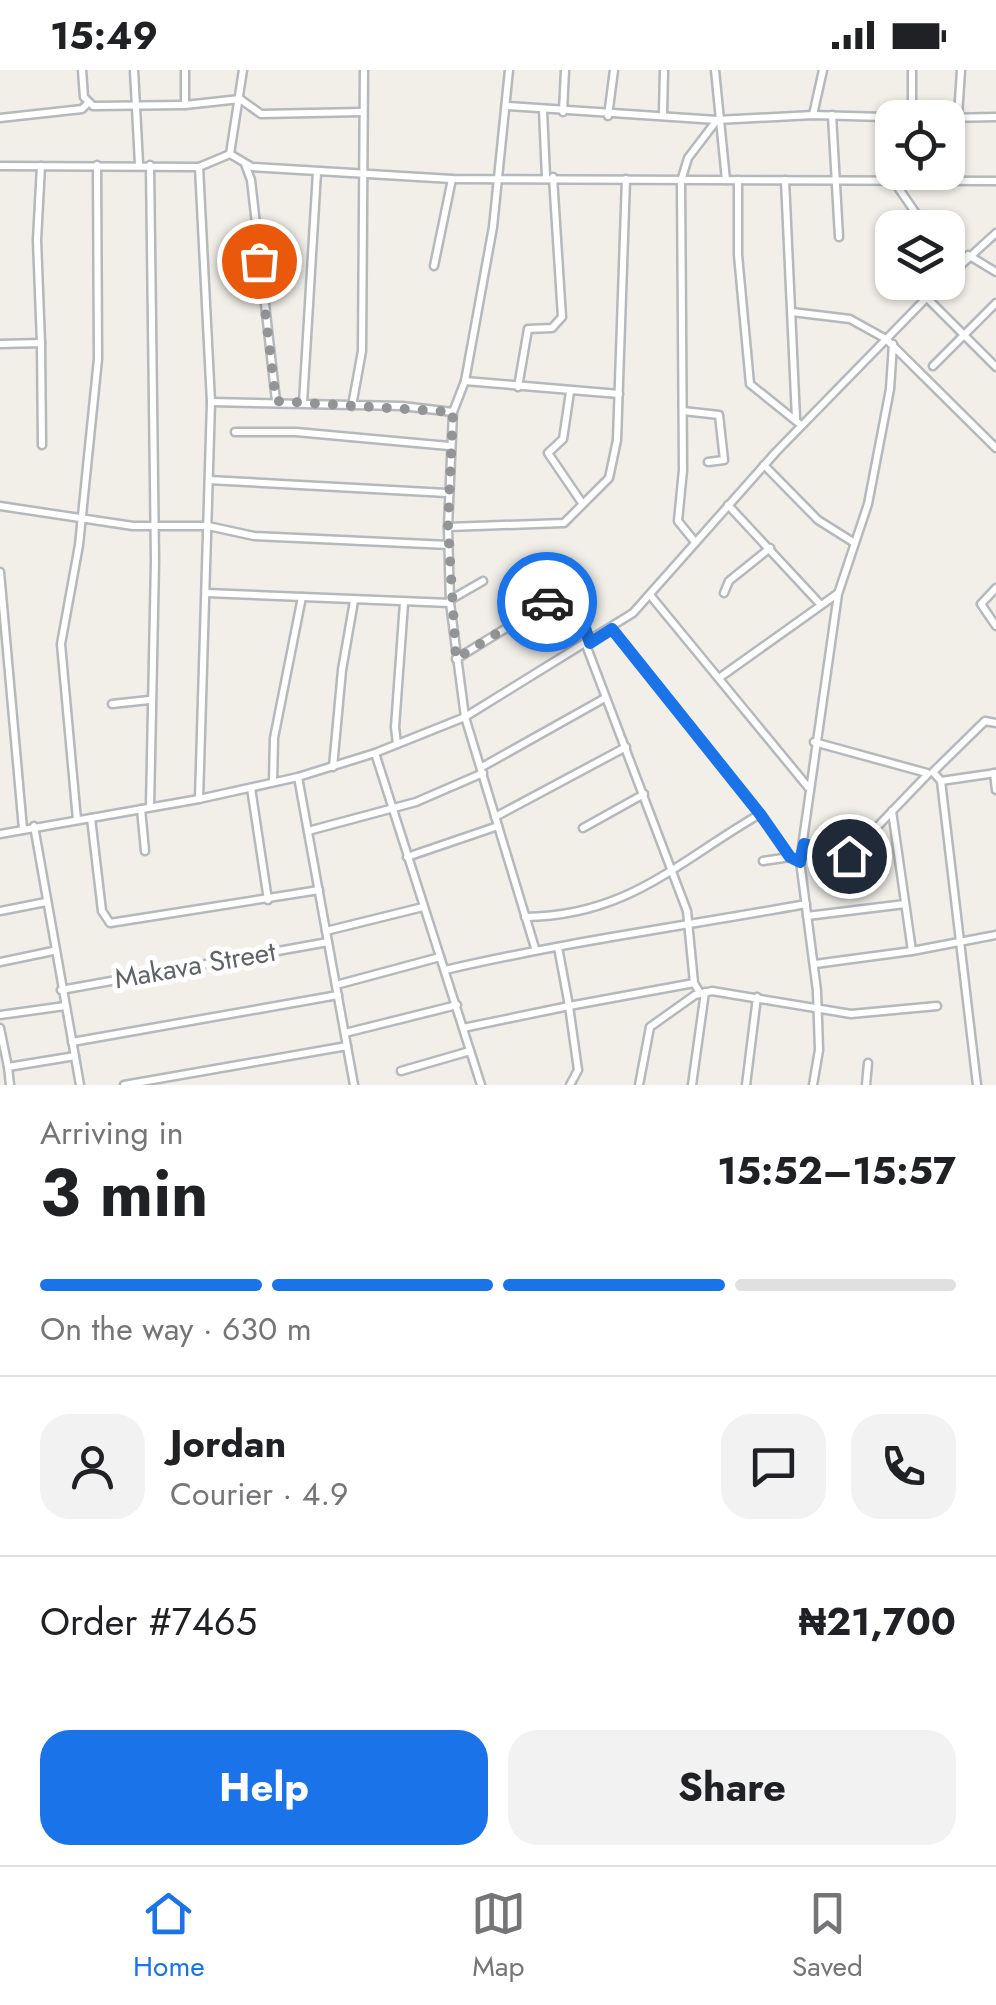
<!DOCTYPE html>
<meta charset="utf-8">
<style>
body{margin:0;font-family:Jost,sans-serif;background:#f2f2f2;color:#202124;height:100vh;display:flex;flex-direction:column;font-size:38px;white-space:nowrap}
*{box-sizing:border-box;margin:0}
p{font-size:32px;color:#757577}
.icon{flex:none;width:55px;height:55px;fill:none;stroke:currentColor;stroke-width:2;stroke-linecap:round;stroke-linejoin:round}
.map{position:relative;height:1015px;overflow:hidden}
.panel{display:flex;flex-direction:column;background:#fff;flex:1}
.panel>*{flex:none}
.controls{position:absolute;left:875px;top:30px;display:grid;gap:20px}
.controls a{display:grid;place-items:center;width:90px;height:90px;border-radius:20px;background:#fff;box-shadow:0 2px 8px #0004;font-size:50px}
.pin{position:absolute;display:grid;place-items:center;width:85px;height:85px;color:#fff;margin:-42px;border:5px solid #fff;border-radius:50%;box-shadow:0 2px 10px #0007}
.courier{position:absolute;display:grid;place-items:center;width:100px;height:100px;margin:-50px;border:8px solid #1a73e8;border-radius:50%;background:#fff;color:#222;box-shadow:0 2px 12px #0007}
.head em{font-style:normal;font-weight:700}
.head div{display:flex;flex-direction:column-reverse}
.head{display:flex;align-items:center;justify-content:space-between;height:170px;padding:0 40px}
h1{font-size:65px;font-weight:700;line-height:75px}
.bar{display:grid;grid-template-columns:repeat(4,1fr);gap:15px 10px;align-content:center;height:120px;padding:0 40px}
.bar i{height:12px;border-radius:8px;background:#e0e0e0}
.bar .current{background:#1a73e8}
.bar p{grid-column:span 4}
.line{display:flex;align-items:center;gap:25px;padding:0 40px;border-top:2px solid #e0e0e0}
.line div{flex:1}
.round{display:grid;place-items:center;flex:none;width:105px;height:105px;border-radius:30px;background:#f2f2f2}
.action{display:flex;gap:20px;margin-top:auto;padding:20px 40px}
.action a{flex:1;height:115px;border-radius:30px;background:#1a73e8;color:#fff;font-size:40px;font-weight:700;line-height:115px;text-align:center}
.action a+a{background:#f2f2f2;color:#202124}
.status{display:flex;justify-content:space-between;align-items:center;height:70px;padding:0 50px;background:#fff;direction:ltr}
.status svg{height:28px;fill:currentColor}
.dock{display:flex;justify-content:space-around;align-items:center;height:140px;border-top:2px solid #e0e0e0;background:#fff;font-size:28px;color:#757577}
.dock a{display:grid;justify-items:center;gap:5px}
.dock .current{color:#1a73e8}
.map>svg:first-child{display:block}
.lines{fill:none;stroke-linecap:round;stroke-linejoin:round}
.minor-casing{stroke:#b5b8bc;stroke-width:11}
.minor{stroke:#fff;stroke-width:6}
.done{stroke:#929495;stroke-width:10;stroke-dasharray:0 18}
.route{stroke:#1a73e8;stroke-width:12}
.labels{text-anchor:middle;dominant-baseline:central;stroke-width:10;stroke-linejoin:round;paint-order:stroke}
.street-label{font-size:28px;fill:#5f6368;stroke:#fff}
</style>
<div class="status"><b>15:49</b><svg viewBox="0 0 49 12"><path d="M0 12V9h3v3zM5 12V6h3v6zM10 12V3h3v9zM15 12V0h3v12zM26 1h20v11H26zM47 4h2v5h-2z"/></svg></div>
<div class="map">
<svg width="996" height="1015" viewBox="0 0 996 1015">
<rect width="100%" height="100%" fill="#f1efe8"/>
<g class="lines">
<defs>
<g id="minor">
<polyline points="82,0 84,27 93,36 185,35"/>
<polyline points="134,0 139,94"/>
<polyline points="185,0 185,35 240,29 261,44 362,42"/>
<polyline points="243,0 230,84 252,97 452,109 996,111"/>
<polyline points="509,0 493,157 465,311 453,342 448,457 450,533 465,647 535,878"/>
<polyline points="715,0 726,110"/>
<polyline points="912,0 912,46"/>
<polyline points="507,36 717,50 813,45 919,48"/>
<polyline points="543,40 546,107"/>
<polyline points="563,42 565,0"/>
<polyline points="663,44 664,0"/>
<polyline points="813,45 823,0"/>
<polyline points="832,45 839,167"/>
<polyline points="608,46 614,0"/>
<polyline points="958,46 961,0"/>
<polyline points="0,48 82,39 87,34"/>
<polyline points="945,48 996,47"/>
<polyline points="245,94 251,110 276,331"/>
<polyline points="150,95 155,491 150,737"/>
<polyline points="0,96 199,97 230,84"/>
<polyline points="41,96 37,170 41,273"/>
<polyline points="199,97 211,332 199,729"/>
<polyline points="738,110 738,185 750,314 801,355"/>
<polyline points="785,110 796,348"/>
<polyline points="895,113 926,158"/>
<polyline points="948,185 957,197"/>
<polyline points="968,185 996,202"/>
<polyline points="434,196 452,109"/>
<polyline points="948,207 996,163"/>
<polyline points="927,228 996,297"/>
<polyline points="792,242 850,249 886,269 996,378"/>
<polyline points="0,274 41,273 42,375"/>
<polyline points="933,296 996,233"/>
<polyline points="465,311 619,324"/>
<polyline points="518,317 528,259 552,258 562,247 553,107"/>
<polyline points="570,322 563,369 548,383 582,433"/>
<polyline points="211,332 402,336 453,342"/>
<polyline points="303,333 317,102"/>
<polyline points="352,336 362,281 364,0"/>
<polyline points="683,341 719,345 724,390 708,392"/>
<polyline points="235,362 296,362 449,376"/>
<polyline points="764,395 818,450 853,472"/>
<polyline points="209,410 447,423"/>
<polyline points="728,435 820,534"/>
<polyline points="0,436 133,456 208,456 254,466 449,475"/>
<polyline points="448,457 564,453 609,408 617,370 626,109"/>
<polyline points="695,472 678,451 683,400 681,111 688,88 717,50"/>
<polyline points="0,502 23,759"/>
<polyline points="996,518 981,534 996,556"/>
<polyline points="207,523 450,533"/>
<polyline points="724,523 729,511 770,478"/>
<polyline points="650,525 808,717"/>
<polyline points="450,530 483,511"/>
<polyline points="612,559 760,744 790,787 800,791"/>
<polyline points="586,575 687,841 694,913 700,923"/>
<polyline points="456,589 570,519 590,573"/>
<polyline points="719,608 837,524"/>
<polyline points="112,634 149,630"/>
<polyline points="814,672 927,703"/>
<polyline points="397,674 395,657 404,533"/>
<polyline points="375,683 481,1015"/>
<polyline points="333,697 342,600 354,531"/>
<polyline points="482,697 605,628"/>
<polyline points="994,703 996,720"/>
<polyline points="298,707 354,1015"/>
<polyline points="941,711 996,703"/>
<polyline points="273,712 274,668 302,527"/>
<polyline points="251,718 268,830"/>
<polyline points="141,739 145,781"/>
<polyline points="495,747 626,677"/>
<polyline points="91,748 102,841 110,853 319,820"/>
<polyline points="77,750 61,574 79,475 98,289 97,95"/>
<polyline points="34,756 80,1015"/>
<polyline points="583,758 644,724"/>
<polyline points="308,761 416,732 483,703"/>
<polyline points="0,764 199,729 298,707 375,683 465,647 633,543 776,382 942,212"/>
<polyline points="804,774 849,786 928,704"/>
<polyline points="407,787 498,756"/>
<polyline points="763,791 790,787"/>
<polyline points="0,841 46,832"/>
<polyline points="807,846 905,834"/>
<path d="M525,847c103,-1 152,-55 235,-103"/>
<polyline points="326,861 423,837"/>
<polyline points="558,877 569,936 694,913"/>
<polyline points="912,881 996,865"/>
<polyline points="0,892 53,881"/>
<polyline points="815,894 912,881 892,741"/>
<path d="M445,900c120,-28 240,-44 361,-66"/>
<polyline points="336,915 440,887"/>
<polyline points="61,920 328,872"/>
<polyline points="0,945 65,936"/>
<polyline points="0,958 8,997"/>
<polyline points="463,958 569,936 578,1000 570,1015"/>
<polyline points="345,963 457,935"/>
<polyline points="72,972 338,925"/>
<polyline points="401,1001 470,981"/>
<polyline points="10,1015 8,997 75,986"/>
<polyline points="124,1015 347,976"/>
<polyline points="639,1015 650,957 695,925 712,921 851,944 937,936"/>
<polyline points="692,1015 705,922"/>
<polyline points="746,1015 757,927"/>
<polyline points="813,1015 819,980 817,921 800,791 838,524 868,434 890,319 893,274"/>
<polyline points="866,1015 868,993"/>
<polyline points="977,1015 941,711 933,702 985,651 996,653"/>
</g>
</defs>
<!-- minor casing -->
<use href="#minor" class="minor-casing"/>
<!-- minor -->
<use href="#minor" class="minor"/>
</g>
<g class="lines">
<!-- done -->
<polyline class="done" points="259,191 276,331 453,342 448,456 456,589 547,532"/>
<!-- route -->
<polyline class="route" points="547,532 572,519 590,573 612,559 760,744 790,787 800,792 804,774 849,786"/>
</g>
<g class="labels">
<!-- street labels -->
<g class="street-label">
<text transform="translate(195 895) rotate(-10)">Makava Street</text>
</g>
</g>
</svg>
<div class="controls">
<a><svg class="icon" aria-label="locate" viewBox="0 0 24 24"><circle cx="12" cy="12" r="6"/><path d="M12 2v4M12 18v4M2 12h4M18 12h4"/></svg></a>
<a><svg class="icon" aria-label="layers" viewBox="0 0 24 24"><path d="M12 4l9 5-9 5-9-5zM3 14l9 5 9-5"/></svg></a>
</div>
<div class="pin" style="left:259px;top:191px;background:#ea580c"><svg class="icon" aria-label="bag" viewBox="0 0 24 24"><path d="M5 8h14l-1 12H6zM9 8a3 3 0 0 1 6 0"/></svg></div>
<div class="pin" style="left:849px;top:786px;background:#1f2937"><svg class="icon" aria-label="home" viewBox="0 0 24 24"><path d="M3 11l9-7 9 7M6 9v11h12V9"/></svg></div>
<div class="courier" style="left:547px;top:532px"><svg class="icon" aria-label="car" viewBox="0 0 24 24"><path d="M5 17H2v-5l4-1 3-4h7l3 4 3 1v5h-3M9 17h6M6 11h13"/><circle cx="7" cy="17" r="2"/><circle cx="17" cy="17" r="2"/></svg></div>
</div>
<section class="panel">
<div class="head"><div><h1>3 min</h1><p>Arriving in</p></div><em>15:52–15:57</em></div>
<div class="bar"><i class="current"></i><i class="current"></i><i class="current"></i><i></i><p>On the way · 630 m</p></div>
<div class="line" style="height:180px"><a class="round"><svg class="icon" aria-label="person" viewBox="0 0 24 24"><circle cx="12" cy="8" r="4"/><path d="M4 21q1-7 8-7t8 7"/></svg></a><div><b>Jordan</b><p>Courier · 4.9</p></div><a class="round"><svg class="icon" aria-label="chat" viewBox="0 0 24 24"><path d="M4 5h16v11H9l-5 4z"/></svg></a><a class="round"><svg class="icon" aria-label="phone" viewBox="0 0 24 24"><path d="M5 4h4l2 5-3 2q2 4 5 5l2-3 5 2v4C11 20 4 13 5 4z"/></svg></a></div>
<div class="line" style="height:130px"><div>Order #7465</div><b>₦21,700</b></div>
<div class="action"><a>Help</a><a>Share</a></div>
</section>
<nav class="dock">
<a class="current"><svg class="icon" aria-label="home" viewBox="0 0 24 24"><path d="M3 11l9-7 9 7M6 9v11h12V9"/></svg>Home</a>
<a><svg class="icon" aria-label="map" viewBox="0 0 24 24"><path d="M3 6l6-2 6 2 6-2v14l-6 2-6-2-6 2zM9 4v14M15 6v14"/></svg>Map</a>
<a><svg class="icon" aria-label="saved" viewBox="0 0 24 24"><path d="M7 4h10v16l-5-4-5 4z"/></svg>Saved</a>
</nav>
